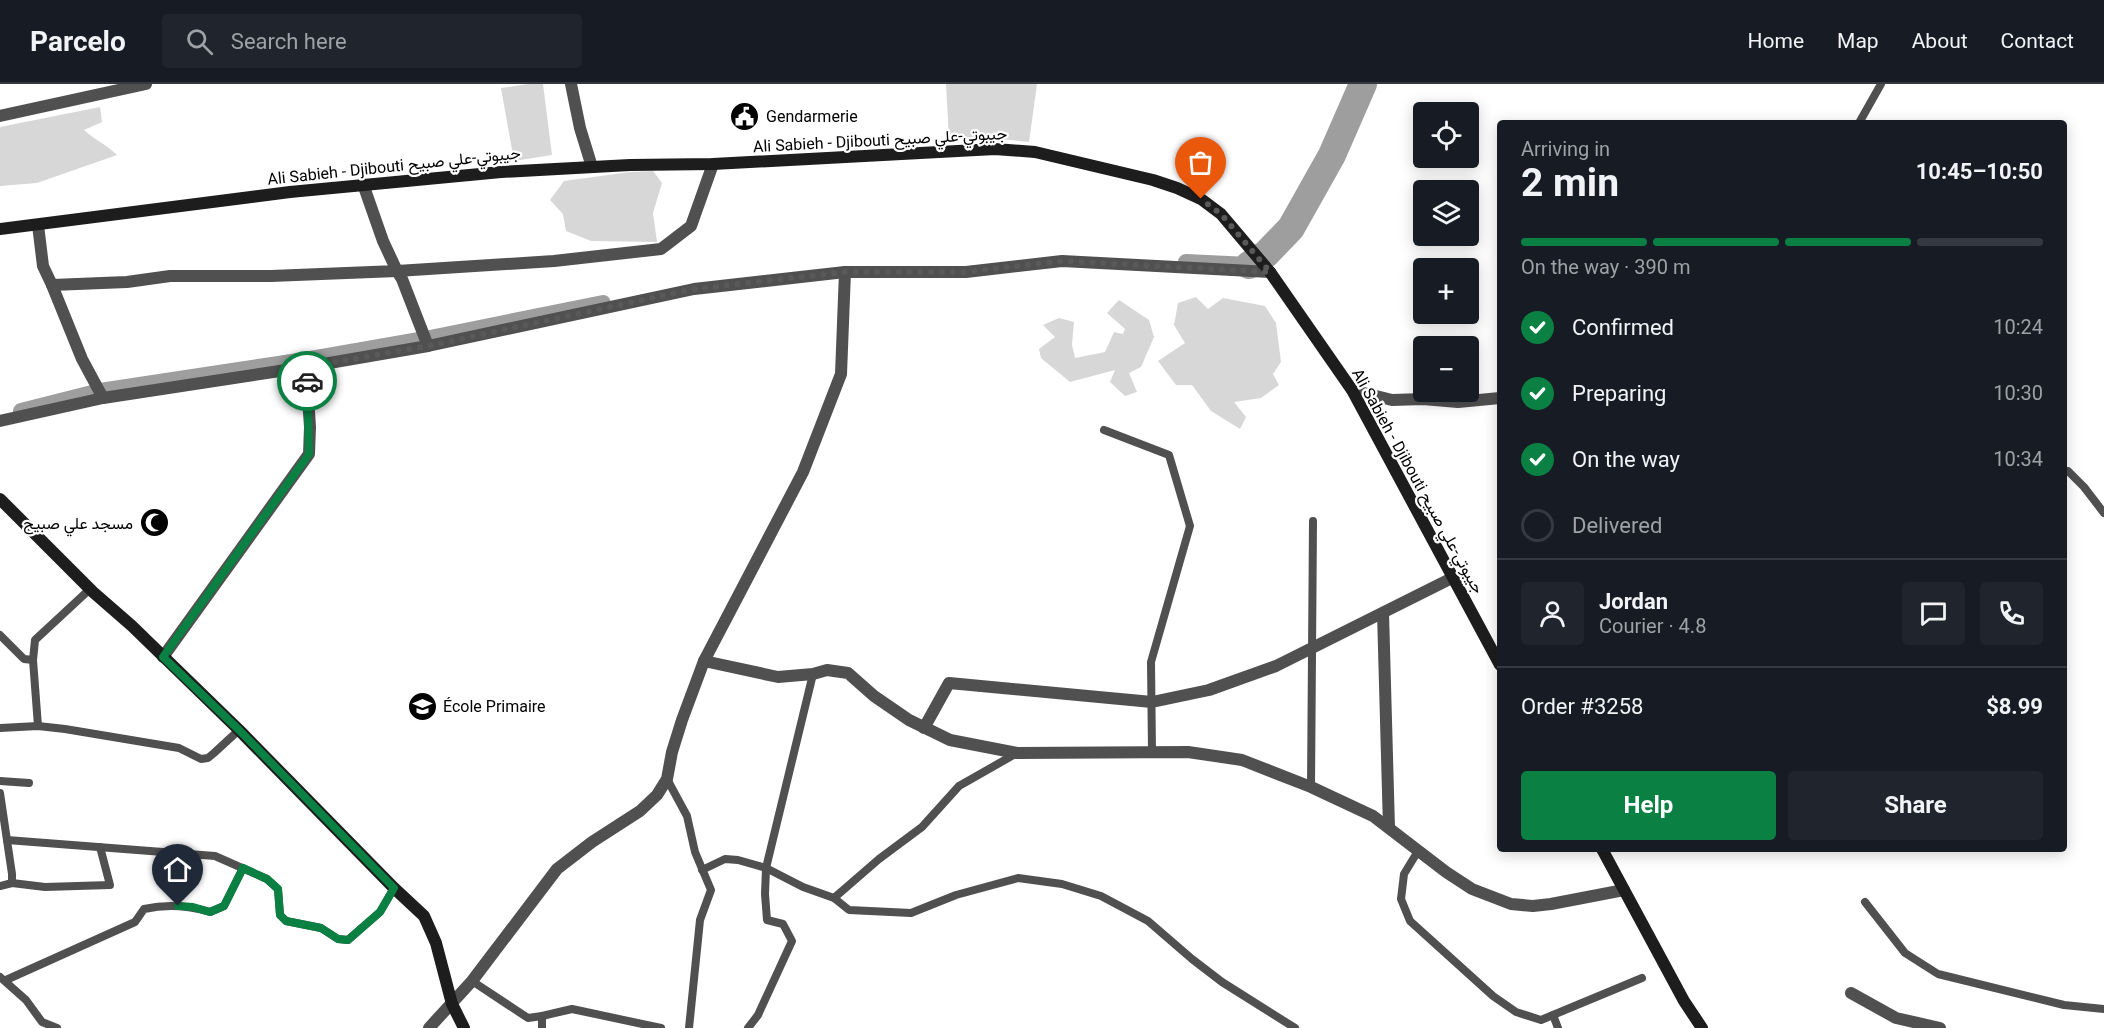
<!DOCTYPE html>
<meta charset="utf-8">
<style>
body{margin:0;font-family:Roboto,Vazirmatn,sans-serif;background:#20242c;color:#f1f3f6;height:100vh;display:flex;flex-direction:column;font-size:22px;white-space:nowrap}
*{box-sizing:border-box;margin:0}
p{font-size:20px;color:#9ea1a6}
.icon{flex:none;width:33px;height:33px;fill:none;stroke:currentColor;stroke-width:2;stroke-linecap:round;stroke-linejoin:round}
.map{position:relative;flex:1;overflow:hidden}
.drawer{position:absolute;left:1497px;top:36px;width:570px;height:732px;display:flex;flex-direction:column;background:#171b24;border-radius:6px;box-shadow:0 3px 15px #0003}
.drawer>*{flex:none}
.fabs{position:absolute;left:1413px;top:18px;display:grid;gap:12px}
.fabs a{display:grid;place-items:center;width:66px;height:66px;border-radius:6px;background:#171b24;box-shadow:0 3px 15px #0003;font-size:30px}
.pin{position:absolute;display:grid;place-items:center;width:51px;height:51px;color:#fff;margin:-62px -26px;border-radius:50% 50% 50% 0;rotate:-45deg;box-shadow:0 0 6px #0007}
.pin .icon{rotate:45deg}
.courier{position:absolute;display:grid;place-items:center;width:60px;height:60px;margin:-30px;border:4px solid #0b8043;border-radius:50%;background:#fff;color:#222;box-shadow:0 2px 8px #0007}
.overview em{font-style:normal;font-weight:700}
.overview div{display:flex;flex-direction:column-reverse}
.overview{display:flex;align-items:center;justify-content:space-between;height:102px;padding:0 24px}
h1{font-size:39px;font-weight:700;line-height:45px}
.bar{display:grid;grid-template-columns:repeat(4,1fr);gap:9px 6px;align-content:center;height:72px;padding:0 24px}
.bar i{height:8px;border-radius:4px;background:#363941}
.bar .active{background:#0b8043}
.bar p{grid-column:span 4}
.line{display:flex;align-items:center;gap:15px;padding:0 24px;border-top:2px solid #363941}
.line div{flex:1}
.round{display:grid;place-items:center;flex:none;width:63px;height:63px;border-radius:6px;background:#20242c}
ol{padding:0 24px;list-style:none}
li{display:flex;align-items:center;gap:18px;height:66px}
li p{margin-inline-start:auto}
li .icon{padding:6px;border-radius:50%;background:#0b8043;color:#fff;stroke-width:4}
li:last-child{color:#9ea1a6}
li i{width:33px;height:33px;border:3px solid #363941;border-radius:50%}
.action{display:flex;gap:12px;margin-top:auto;padding:12px 24px}
.action a{flex:1;height:69px;border-radius:6px;background:#0b8043;color:#fff;font-size:24px;font-weight:700;line-height:69px;text-align:center}
.action a+a{background:#20242c;color:#f1f3f6}
header{display:flex;align-items:center;gap:36px;box-sizing:border-box;height:84px;padding:0 30px;background:#171b24;border-bottom:2px solid #363941}
header strong{font-size:28px}
nav{display:flex;gap:33px;margin-inline-start:auto;font-size:21px}
.search{width:420px;height:54px;background:#20242c;display:flex;align-items:center;gap:15px;box-sizing:border-box;padding:0 21px;border-radius:6px;color:#9ea1a6;font-size:22px}
.map>svg:first-child{display:block}
.green{fill:#d7d7d7}
.lines{fill:none;stroke-linecap:round;stroke-linejoin:round}
.canal{stroke:#9e9e9e;stroke-width:16}
.river{stroke:#9e9e9e;stroke-width:28}
.lane{stroke:#505050;stroke-width:8}
.street{stroke:#505050;stroke-width:12}
.secondary{stroke:#1d1d1d;stroke-width:12}
.done{stroke:#595959;stroke-width:6;stroke-dasharray:0 10.8}
.route{stroke:#0b8043;stroke-width:8}
.labels{text-anchor:middle;dominant-baseline:central;stroke-width:4.5;stroke-linejoin:round;paint-order:stroke}
.poi-label{font-size:16px;fill:#000;stroke:#fff;text-anchor:start}
.street-label{font-size:16px;fill:#000;stroke:#fff}
</style>
<header>
<strong>Parcelo</strong>
<div class="search"><svg class="icon" aria-label="search" viewBox="0 0 24 24"><circle cx="10" cy="10" r="6"/><path d="M15 15l6 6"/></svg>Search here</div>
<nav><a>Home</a><a>Map</a><a>About</a><a>Contact</a></nav>
</header>
<div class="map">
<svg width="2104" height="944" viewBox="0 0 2104 944">
<rect width="100%" height="100%" fill="#fff"/>
<!-- green -->
<g class="green">
<polygon points="528,0 543,0 552,71 514,77 501,4"/>
<polygon points="946,0 1037,0 1029,58 1000,55 949,55"/>
<path d="M100,23l2,15 -18,8c11,10 23,15 33,25l-80,28 -37,3v-59z"/>
<polygon points="653,87 662,99 653,129 657,158 591,157 566,147 563,130 550,116 564,97 630,88"/>
<polygon points="1196,213 1208,225 1223,214 1265,222 1276,239 1281,278 1273,290 1279,301 1261,314 1234,318 1246,333 1240,345 1211,327 1192,301 1176,301 1158,277 1185,259 1174,241 1178,219"/>
<polygon points="1119,216 1149,236 1154,253 1141,283 1129,289 1137,308 1125,312 1110,298 1115,286 1070,298 1041,274 1039,265 1055,253 1043,241 1059,234 1074,238 1072,261 1075,274 1105,268 1114,248 1123,250 1125,245 1107,229"/>
</g>
<g class="lines">
<!-- canal -->
<g class="canal">
<polyline points="1186,178 1249,181"/>
<polyline points="21,327 100,307 305,276 425,255 603,219"/>
</g>
<!-- river -->
<polyline class="river" points="1249,181 1266,170 1291,144 1332,71 1363,0"/>
<!-- lane -->
<g class="lane">
<polyline points="1859,39 1881,0"/>
<polyline points="1104,346 1169,371 1190,442 1151,578 1152,668"/>
<polyline points="2064,387 2068,387 2084,403 2104,429"/>
<polyline points="0,551 24,575 33,576"/>
<polyline points="38,642 33,576 35,556 90,505"/>
<polyline points="0,644 38,642 65,645 179,664 201,675 208,674 214,669 239,646"/>
<polyline points="667,695 687,732 695,768 711,806 700,836 689,944"/>
<polyline points="0,697 29,699"/>
<polyline points="1311,703 1313,437"/>
<polyline points="0,709 12,790 12,799 0,802"/>
<polyline points="7,756 215,772 267,795 278,805 280,831 286,837 321,844 338,855 348,856 380,828 394,804"/>
<polyline points="1418,767 1404,790 1401,815 1410,837 1493,912 1516,928 1541,936 1642,894"/>
<polyline points="702,786 725,775 738,776 766,784 803,803 834,814 849,826 911,829 956,811 1018,794 1062,800 1101,812 1148,837 1192,875 1222,898 1295,944"/>
<polyline points="12,799 45,803 110,801 100,763"/>
<polyline points="834,814 879,775 922,743 959,702 1017,669"/>
<polyline points="1865,818 1905,869 1938,890 2064,921 2104,925"/>
<polyline points="0,893 26,916 42,938 57,944"/>
<path d="M6,896l129,-58 9,-13c23,-5 43,-4 66,3l14,-6 19,-38"/>
<polyline points="472,897 528,934 542,932 572,925 661,944"/>
<polyline points="1553,931 1558,944"/>
<polyline points="542,932 542,944"/>
<polyline points="748,944 758,931 792,857 783,840 767,836 765,810 766,784 813,590"/>
</g>
<!-- street -->
<g class="street">
<polyline points="571,0 580,44 592,83"/>
<polyline points="0,32 146,0"/>
<polyline points="38,141 43,182 52,201 127,198 170,192 271,192 397,187 383,157 363,100"/>
<polyline points="52,201 82,275 103,314"/>
<polyline points="428,262 402,195 397,187 554,177 661,165 691,142 713,80"/>
<polyline points="1352,306 1392,316 1423,315 1458,318 1500,314"/>
<polyline points="0,337 103,314 306,283 428,262 694,205 845,188 966,188 1062,177 1270,188"/>
<polyline points="1383,529 1389,744"/>
<polyline points="163,573 309,370 310,343 306,283"/>
<polyline points="704,577 778,593 813,590 827,586 848,589 874,612 909,636 950,656 1017,669 1188,668 1242,676 1311,703 1373,732 1446,788 1472,805 1511,820 1533,822 1551,820 1624,806"/>
<polyline points="924,644 949,599 1152,618 1209,606 1276,582 1452,494"/>
<polyline points="1851,909 1896,934 1940,944"/>
<polyline points="429,944 472,897 557,785 592,758 640,727 657,711 667,695 672,668 682,636 704,577 803,388 841,290 845,188"/>
</g>
<!-- secondary -->
<g class="secondary">
<polyline points="0,145 290,108 501,88 630,81 713,80 995,65 1035,68 1153,96 1177,104 1201,115 1221,130 1270,188 1352,306 1500,581"/>
<polyline points="0,415 93,508 132,542 239,646 394,804 424,832 436,859 452,920 464,944"/>
<polyline points="1602,765 1684,917 1702,944"/>
</g>
</g>
<g class="lines">
<!-- done -->
<polyline class="done" points="307,297 306,283 428,262 694,205 845,188 966,188 1062,177 1270,188 1221,130 1201,115"/>
<!-- route -->
<polyline class="route" points="178,822 193,823 210,828 224,822 243,784 267,795 278,805 280,831 286,837 321,844 338,855 348,856 380,828 394,804 239,646 163,573 309,370 307,297"/>
</g>
<!-- icons -->
<defs>
<symbol id="civic-disc" viewBox="-11 -11 22 22"><circle r="9.5" fill="#000" stroke="#fff"/><path d="M-.6-6.5H3V-4.5H.6V-3L4-1V1h2V6H-6V1h2V-1L-.6-3ZM-1.2 2.5V6h2.4V2.5Z" fill="#fff"/></symbol>
<symbol id="mosque-disc" viewBox="-11 -11 22 22"><circle r="9.5" fill="#000" stroke="#fff"/><path d="M3.5-4.9A6 6 0 1 0 3.5 4.9A5 5 0 1 1 3.5-4.9Z" fill="#fff"/></symbol>
<symbol id="school-disc" viewBox="-11 -11 22 22"><circle r="9.5" fill="#000" stroke="#fff"/><path d="M0-5L7-2L0 1L-7-2ZM-4 1L0 2.5L4 1V4Q0 6-4 4Z" fill="#fff"/></symbol>
</defs>
<g fill-rule="evenodd">
<use href="#civic-disc" x="728" y="16" width="33" height="33"/>
<use href="#mosque-disc" x="138" y="422" width="33" height="33"/>
<use href="#school-disc" x="406" y="606" width="33" height="33"/>
</g>
<g class="labels">
<!-- poi labels -->
<g class="poi-label">
<text x="766" y="32">Gendarmerie</text>
<text x="133" y="439" text-anchor="end">مسجد علي صبيح</text>
<text x="443" y="622">École Primaire</text>
</g>
<!-- street labels -->
<g class="street-label">
<text transform="translate(880 56) rotate(-3)">Ali Sabieh - Djibouti جيبوتي-علي صبيح</text>
<text transform="translate(394 82) rotate(-6)">Ali Sabieh - Djibouti جيبوتي-علي صبيح</text>
<text transform="translate(1418 397) rotate(61)">Ali Sabieh - Djibouti جيبوتي-علي صبيح</text>
</g>
</g>
</svg>
<div class="fabs">
<a><svg class="icon" aria-label="locate" viewBox="0 0 24 24"><circle cx="12" cy="12" r="6"/><path d="M12 2v4M12 18v4M2 12h4M18 12h4"/></svg></a>
<a><svg class="icon" aria-label="layers" viewBox="0 0 24 24"><path d="M12 4l9 5-9 5-9-5zM3 14l9 5 9-5"/></svg></a>
<a>+</a>
<a>−</a>
</div>
<div class="pin" style="left:1201px;top:115px;background:#ea580c"><svg class="icon" aria-label="bag" viewBox="0 0 24 24"><path d="M5 8h14l-1 12H6zM9 8a3 3 0 0 1 6 0"/></svg></div>
<div class="pin" style="left:178px;top:822px;background:#1f2937"><svg class="icon" aria-label="home" viewBox="0 0 24 24"><path d="M3 11l9-7 9 7M6 9v11h12V9"/></svg></div>
<div class="courier" style="left:307px;top:297px"><svg class="icon" aria-label="car" viewBox="0 0 24 24"><path d="M5 17H2v-5l4-1 3-4h7l3 4 3 1v5h-3M9 17h6M6 11h13"/><circle cx="7" cy="17" r="2"/><circle cx="17" cy="17" r="2"/></svg></div>
<section class="drawer">
<div class="overview"><div><h1>2 min</h1><p>Arriving in</p></div><em>10:45–10:50</em></div>
<div class="bar"><i class="active"></i><i class="active"></i><i class="active"></i><i></i><p>On the way · 390 m</p></div>
<ol>
<li><svg class="icon" aria-label="check" viewBox="0 0 24 24"><path d="M5 12l5 5 9-10"/></svg>Confirmed<p>10:24</p></li>
<li><svg class="icon" aria-label="check" viewBox="0 0 24 24"><path d="M5 12l5 5 9-10"/></svg>Preparing<p>10:30</p></li>
<li><svg class="icon" aria-label="check" viewBox="0 0 24 24"><path d="M5 12l5 5 9-10"/></svg>On the way<p>10:34</p></li>
<li><i></i>Delivered</li>
</ol>
<div class="line" style="height:108px"><a class="round"><svg class="icon" aria-label="person" viewBox="0 0 24 24"><circle cx="12" cy="8" r="4"/><path d="M4 21q1-7 8-7t8 7"/></svg></a><div><b>Jordan</b><p>Courier · 4.8</p></div><a class="round"><svg class="icon" aria-label="chat" viewBox="0 0 24 24"><path d="M4 5h16v11H9l-5 4z"/></svg></a><a class="round"><svg class="icon" aria-label="phone" viewBox="0 0 24 24"><path d="M5 4h4l2 5-3 2q2 4 5 5l2-3 5 2v4C11 20 4 13 5 4z"/></svg></a></div>
<div class="line" style="height:78px"><div>Order #3258</div><b>$8.99</b></div>
<div class="action"><a>Help</a><a>Share</a></div>
</section>
</div>
